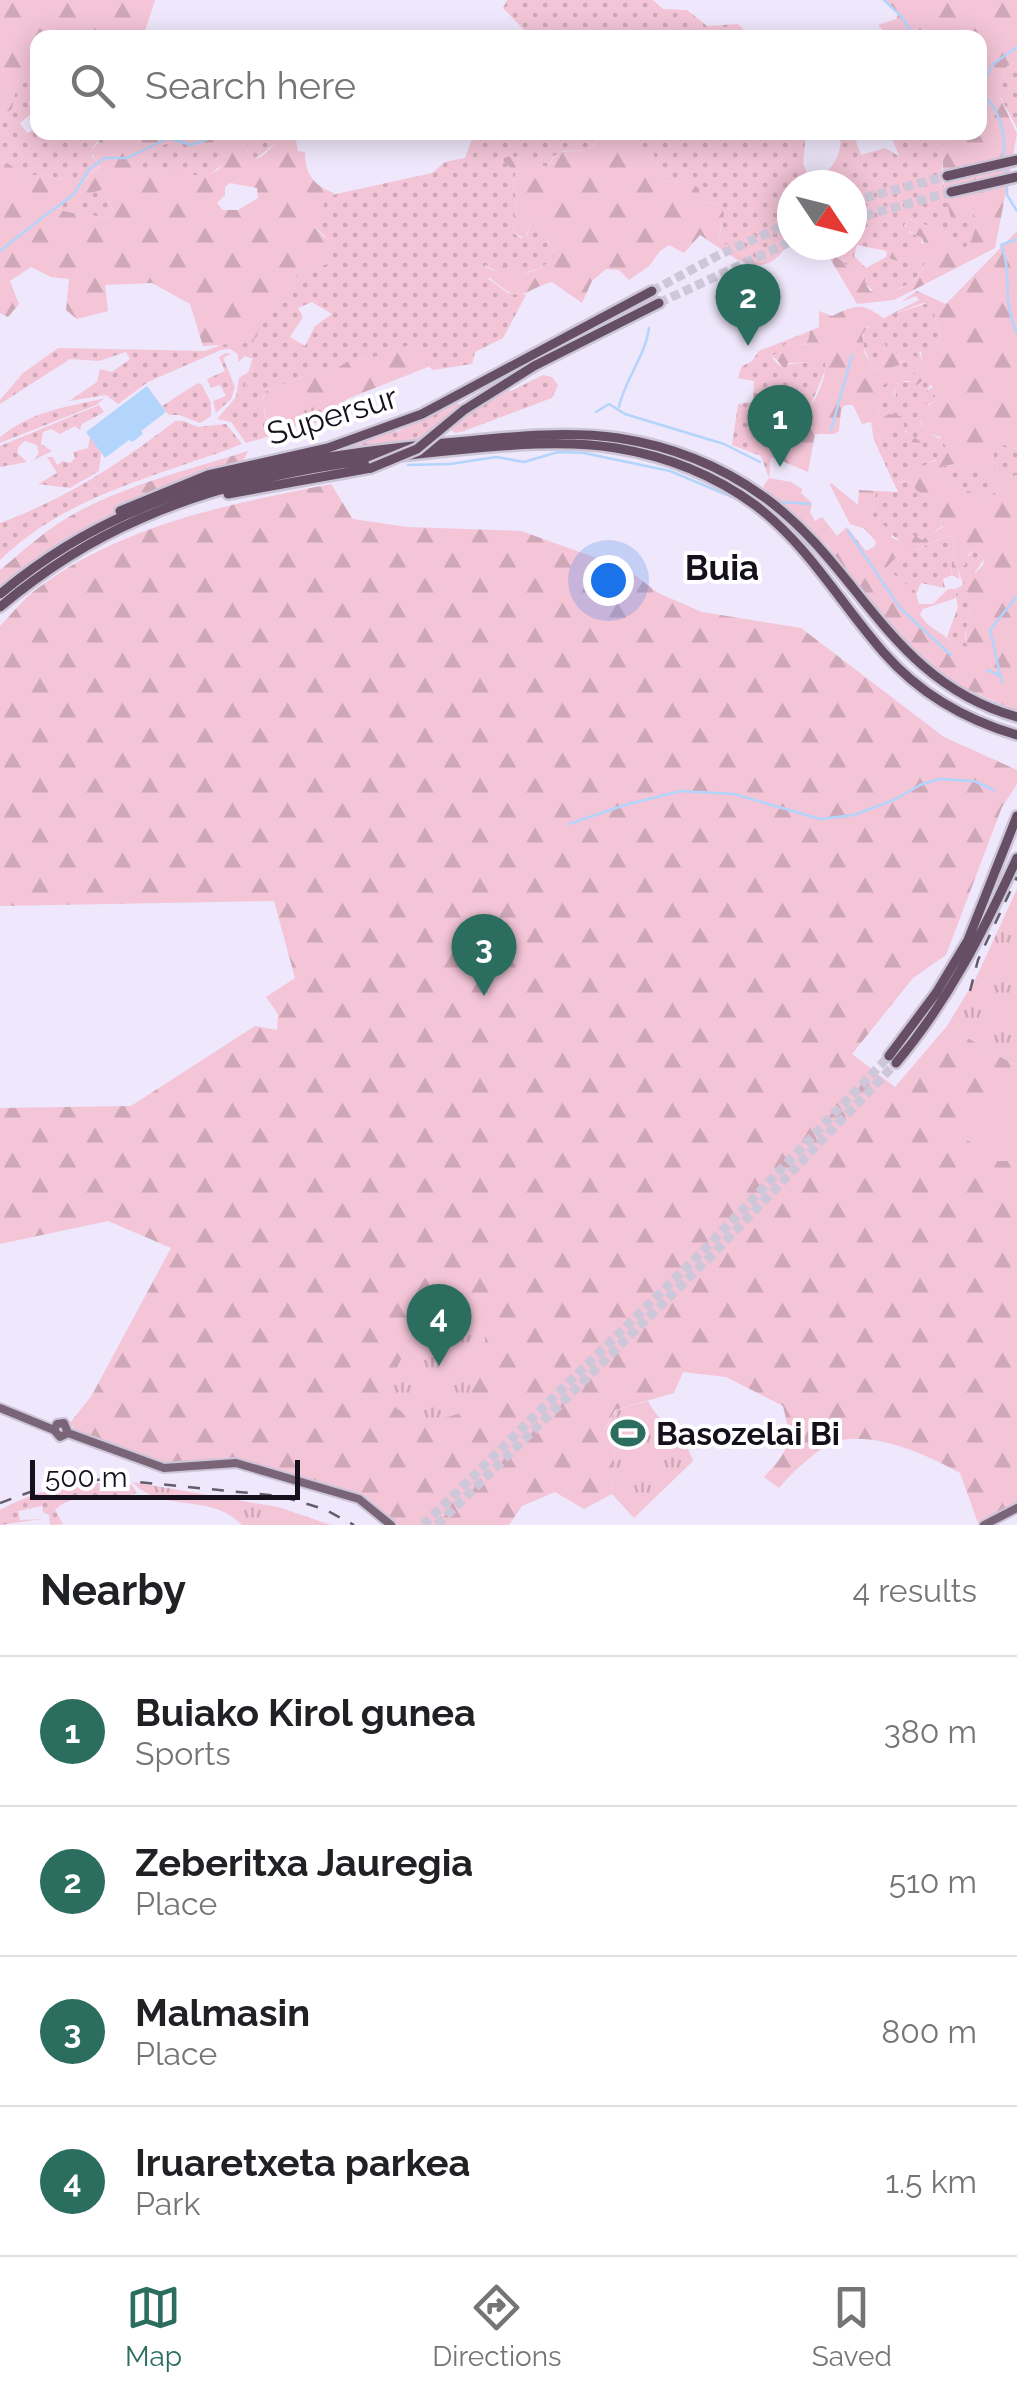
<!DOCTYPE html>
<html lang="en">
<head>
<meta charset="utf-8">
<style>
	body { margin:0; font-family:Raleway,sans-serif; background:#f2f2f2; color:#202124 }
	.compass { position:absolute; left:777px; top:170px; width:90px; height:90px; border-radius:50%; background:#fff; box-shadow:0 5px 25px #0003; rotate:125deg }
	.scale { position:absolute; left:30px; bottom:25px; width:270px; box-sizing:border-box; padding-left:10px; border:5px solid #15101c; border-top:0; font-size:28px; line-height:35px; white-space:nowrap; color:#15101c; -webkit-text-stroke:8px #fff; paint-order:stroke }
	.you { position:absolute; left:608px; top:580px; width:35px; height:35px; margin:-25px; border:8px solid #fff; border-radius:50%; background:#1a73e8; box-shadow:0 0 0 15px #1a73e833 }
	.badge { display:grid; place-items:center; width:65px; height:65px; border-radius:50%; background:#2b6d5e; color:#fff; font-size:32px; font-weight:700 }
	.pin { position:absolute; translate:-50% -82px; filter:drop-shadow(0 2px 5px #0008) }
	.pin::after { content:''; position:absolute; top:52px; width:35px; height:30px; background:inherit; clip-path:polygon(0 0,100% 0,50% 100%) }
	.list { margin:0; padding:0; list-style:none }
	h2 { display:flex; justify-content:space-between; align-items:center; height:130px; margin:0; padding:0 40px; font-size:42px }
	h2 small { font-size:32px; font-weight:400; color:#757577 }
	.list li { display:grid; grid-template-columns:65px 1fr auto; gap:30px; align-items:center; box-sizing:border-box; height:150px; padding:0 40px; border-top:2px solid #e0e0e0 }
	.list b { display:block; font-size:38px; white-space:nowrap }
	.list p { margin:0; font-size:32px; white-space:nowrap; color:#757577 }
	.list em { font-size:32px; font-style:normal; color:#757577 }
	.icon { flex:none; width:55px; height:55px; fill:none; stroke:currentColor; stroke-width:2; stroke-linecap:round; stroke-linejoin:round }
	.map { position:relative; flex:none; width:1017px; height:1525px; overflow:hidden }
	.search { position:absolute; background:#fff; box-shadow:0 5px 25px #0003; left:30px; right:30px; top:30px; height:110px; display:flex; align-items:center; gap:25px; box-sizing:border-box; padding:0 35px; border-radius:20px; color:#757577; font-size:38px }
	.sheet { height:730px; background:#fff }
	nav { display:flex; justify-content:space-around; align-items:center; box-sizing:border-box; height:140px; border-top:2px solid #e0e0e0; background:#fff; font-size:28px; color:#757577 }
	nav a { display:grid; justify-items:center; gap:5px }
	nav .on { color:#2b6d5e }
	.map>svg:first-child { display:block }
	.grass { fill:url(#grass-dots); fill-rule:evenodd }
	.forest { fill:url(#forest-firs); fill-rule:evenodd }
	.park { fill:url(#park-tufts) }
	.pitch { fill:#f3c5d7 }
	.water { fill:#b3d5fc }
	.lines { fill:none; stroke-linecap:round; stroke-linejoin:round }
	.stream { stroke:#b3d5fc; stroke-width:2.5 }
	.motorway-tunnel { stroke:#cec7da; stroke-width:9; stroke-dasharray:9 4.5; stroke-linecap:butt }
	.primary-casing { stroke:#ccc5d7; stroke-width:12 }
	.motorway-casing { stroke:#ccc5d7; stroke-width:14 }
	.primary { stroke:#796478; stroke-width:8 }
	.motorway { stroke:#664f65; stroke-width:9 }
	.rail { stroke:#625c6b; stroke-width:2.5; stroke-dasharray:12 12; stroke-linecap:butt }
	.motorway-bridge-casing { stroke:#ccc5d7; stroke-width:14; stroke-linecap:butt }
	.motorway-bridge { stroke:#664f65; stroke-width:9 }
	.labels { text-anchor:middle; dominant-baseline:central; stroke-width:8; stroke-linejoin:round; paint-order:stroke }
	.street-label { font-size:32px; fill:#15101c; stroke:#fff }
	.poi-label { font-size:32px; font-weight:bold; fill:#15101c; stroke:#fff; text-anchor:start }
	.neighbourhood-label { font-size:35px; font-weight:bold; fill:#15101c; stroke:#fff }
</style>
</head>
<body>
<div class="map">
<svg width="1017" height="1525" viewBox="0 0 1017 1525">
	<defs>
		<pattern id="grass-dots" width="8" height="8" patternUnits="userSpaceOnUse" patternTransform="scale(2.5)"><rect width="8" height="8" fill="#f3c5d7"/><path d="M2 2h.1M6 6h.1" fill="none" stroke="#cfa8b8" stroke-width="1.8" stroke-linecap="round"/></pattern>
		<pattern id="forest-firs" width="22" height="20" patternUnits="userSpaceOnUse" patternTransform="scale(2.5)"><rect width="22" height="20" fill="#f3c5d7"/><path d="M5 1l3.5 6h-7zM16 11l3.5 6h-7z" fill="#cfa8b8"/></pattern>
		<pattern id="park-tufts" width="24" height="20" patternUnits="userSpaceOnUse" patternTransform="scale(2.5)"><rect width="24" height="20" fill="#f3c5d7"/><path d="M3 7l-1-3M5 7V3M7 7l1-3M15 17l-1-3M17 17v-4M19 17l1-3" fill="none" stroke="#cfa8b8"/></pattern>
	</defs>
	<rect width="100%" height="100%" fill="#efe7fb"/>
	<!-- grass -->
	<path class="grass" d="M507,0H653L663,9L687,10L707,26L738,24L751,37H531L503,8Z
		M1017,62V128L997,91L1007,66Z
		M37,73V92L29,102L32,113L20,123L27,133L37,128L38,132L100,133V139L92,148V156L100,165L82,183L39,174L27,177L7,163L0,162V113L4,114L12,109L17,78Z
		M183,133H221L199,145L218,150L226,157L225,162L207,177L140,170L146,152L180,138Z
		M244,133H289L255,159L248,152Z
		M474,133H806L803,165L813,183C830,172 845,154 839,133H853L861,155L885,148L899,156L890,133H932L935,139H944L941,179L948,196L952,221L970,209L978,221L971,241L963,250L947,232L908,219L904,226L909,232L922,238L921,245L887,251L857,245L854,256L866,268L886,257L898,262L922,256L926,259C921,282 898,292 876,294L865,283V269L848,266L833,254L832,245H852V185H792V229L760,263L718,240L722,225L717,204L700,201L694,184L661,181L652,149L598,140L589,150L563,151L554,156L547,167L511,156L504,162L516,173L512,184L516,197L513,233L521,238L527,235L531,223L536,222L553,249L554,258C535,275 507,280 485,265L486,277L508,293L526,295L503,338L475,352L472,364L433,370L424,363L417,344L368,359L353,358L331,372L310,374L266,391L262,401L270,436L246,443L231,422L217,419L236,397L239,378L252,370L254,359L245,356L238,362V354L230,349L221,350L148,382L118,404L106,395L69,401L97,382L100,369L112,372L130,359L126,352L99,361L70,359L0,404V400L23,373L58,348L205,351C255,334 270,312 299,271L316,269L326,237L313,225L327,196L432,173L445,162L465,158ZM312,302L332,314L315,326L305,346L290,337L303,317L298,308Z
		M104,189L114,214L111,218L67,212L51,205Z
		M928,303L932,306L941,338L935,348L919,352L922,360C911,357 900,353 888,354L884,342L882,368L873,371L862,342L864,330L890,315Z
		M810,331L809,341C805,344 777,354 770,356L779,365L825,361L826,368L810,407L815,417L807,429L808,434L791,443L780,460L771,457L769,478L761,456L732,445L738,404L753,402L754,381L738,378L741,367L752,361L759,351Z
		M226,353L231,354L223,358L235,387L231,399L216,413L213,401L226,396L220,385L211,388L207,379L225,371L219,357Z
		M908,359L918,367L917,373L905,377L894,370L904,382H919L927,377L932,378L934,382L927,389L935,395L936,401L915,410L922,418L921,425L933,436L944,440L949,451L940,460H934L898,483L910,480L916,490L935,503L937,519L943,520L944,525C936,529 930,537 922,540C896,548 888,529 872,515L876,491L898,492L884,462L886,458L877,432L893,423L911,437L902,425L884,418L880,419L877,399L886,391L896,397L894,385L882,390L881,387L890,367Z
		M543,375L552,377L558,385L552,398L464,431L456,433L447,428L429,438L335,451L394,428L396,432L455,401L463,408L506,390L511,391Z
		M198,383L202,385L211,403V416L200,423L179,415H169L162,406Z
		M105,398L96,405L0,443V437C34,410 64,408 105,398Z
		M99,405L104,412L82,424L80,430L75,426L60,434L51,429L43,432L41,444L52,451L34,460L39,453L37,445L25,441L19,446L17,453L27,462L0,467V446Z
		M175,421H184L198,427L226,424L242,444C157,477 68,494 0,560V523C65,499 120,464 175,421Z
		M90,437L101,453L99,471L70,488L38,484L57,473L47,457H53L57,465L63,461L70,463L75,458L73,452L88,448Z
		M993,441L1017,449V475L1006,478L994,469Z
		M955,464L983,473L1001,490L991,497L973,493L936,473L943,466Z
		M947,536L953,537C956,551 950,561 952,575L943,579L945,588L921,583L916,594L886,568L907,545L916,550Z
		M974,550L984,559L969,581L971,599L965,638L968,647L954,645L947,637L958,607L955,589L963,585L958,568Z
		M92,1483L132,1485L137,1493C111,1502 75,1489 55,1510L63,1524L50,1525L49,1515L43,1512L42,1506L18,1511L20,1520L42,1519L0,1525V1510C30,1494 58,1485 92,1483Z"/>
	<!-- forest -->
	<path class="forest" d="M0,0H155L143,37L38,38L37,73L18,78L12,109L4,114L0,113Z
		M884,0H1017V62L1007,66L997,91L1017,134L995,248L894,300L857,304L822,245H832L833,254L848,266L865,268V283L870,291C893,297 921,283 926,260L922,256L899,262L886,257L887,251L924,243L922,238L905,229L907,219L947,232L963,250L971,241L978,221L970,209L952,222C944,192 939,163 946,133L980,132V38L889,37L878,25L896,19L899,13Z
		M100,133H183L181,138L146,152L140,170L207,176L219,169L226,157L218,150L202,149L199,145L221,133H244L248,152L256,159C269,155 275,138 289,135L296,140L298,151L305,152C305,174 313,185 334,193L324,203V215L313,225C325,241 338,239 329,263L316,269L299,271L285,297L266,315L251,346L254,361L244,395L249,401L263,400L266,391L310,374L331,372L353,358L368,359L412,344H418L428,367L347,399L335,411L332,406C305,407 264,416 242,396L253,356L248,343L203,346L190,304L152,283L105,285L108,311L77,319L66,310L69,279L51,277L31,267L10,281L19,304L8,317L0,313V162L7,163L27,177L39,174L82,183L100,166L90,151L99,142ZM230,183L257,188L258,198L238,210H223L217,203L225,195V187ZM104,189L114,213L111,218L67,212L52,206Z
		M601,138H613L652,149L661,181L694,184L699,189L700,201L721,205L724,214L718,240L760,263L792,229C792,240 789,243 783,251C757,284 726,251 700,235L684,253L669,245L660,251L649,266L629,280L619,270L606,269L592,281L582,303L552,282C517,292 525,307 490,278H480L477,270L480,264L494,271L504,266C522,279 539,272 554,257L553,249L536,222L531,223L525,238L513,233L516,197L512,184L516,173L504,162L503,158L511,156L547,167L558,152L589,150Z
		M1017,231V449L993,442L995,469L1006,478L1017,475V711L955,684L930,666L876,611L828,546L763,487L769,478L791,482L802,489L801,493L812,503L810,512L815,521L822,517L837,536L847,527L866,551L874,547L876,542L865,529L850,524L830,485L831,483L858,505L859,490L876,491L872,515L893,533L891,537L897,540L913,535L922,540L944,526L942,520L931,521L932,515L927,509L935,503L916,490L910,480L894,483C908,467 935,466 948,451L940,437L922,432V418L915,410L917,404L922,402L929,405L936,401L935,395L928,394L927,390L932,388V379L929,381L927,377L917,385H910V381H897L892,375L894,370L905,377L917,373L918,367L908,359L899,362V365L890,368L889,381L881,387L883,389L891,383L894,385L895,404L886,392L877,399L880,419L889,414L901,416L906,432L921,442L920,445L911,442L893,424L877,433L886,458L884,462L874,440L871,422L862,424L853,405H845L841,410L839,431L834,434H815L808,472L780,460L789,448L786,445L807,435V429L814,417L803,409L805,406L810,407C818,395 827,376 825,362L788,363L784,368L776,359L768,356L776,355L786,343C800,344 808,351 810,331L819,327V311L832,316C857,304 862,302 886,320L875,327L868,326L862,335L865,354L874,371L882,368L884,341L888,353L894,349L897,355L907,352L922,360L921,349L935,348L941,338L932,306L923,303L890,315L919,300L916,296L901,302L917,291L946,304ZM955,464L983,473L1001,490L991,497L973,493L936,473L943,466ZM947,536L953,537C956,551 950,561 952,575L959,579L958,568L965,565L968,555L974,550L984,559L983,565L963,585V591L969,592C973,609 963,628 967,647L954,645C944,632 926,628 920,614L923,609L956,598L955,589H948L933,604H919L915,591L886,568L907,546L915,550Z
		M248,451L238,472C146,496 75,531 0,589V570C22,552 42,533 67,518C121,486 188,470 248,451Z
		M331,484L353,519L407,527L521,531L627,569L658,593L702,612L801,628L944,737L1017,770V784L1002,807L946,955L913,978L852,1054L895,1087L947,1026L1017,1066V1502L978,1523L960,1473C927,1455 880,1433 841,1440C822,1443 792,1473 779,1488L764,1477C790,1450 792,1442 783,1406L726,1377L683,1372L674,1393L615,1410L602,1435L604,1441L615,1447L612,1494L584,1509L555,1492L522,1506L509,1525H398L368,1498L304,1478L225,1457L198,1464L170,1465L77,1433L70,1423L92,1395L171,1248L108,1221L0,1244V1108L131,1106L255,1026L277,1030L278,1014L266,997L295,978L274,901L0,906V626C12,614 24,598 38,588C122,525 229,504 331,484Z"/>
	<!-- park -->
	<path class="park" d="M336,395L345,396L321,422L288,428L270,436L264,407Z
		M1017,889V1066L947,1026L976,978Z
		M434,1308C440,1325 452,1327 466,1318L485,1325V1351L470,1387L465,1412L413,1427L402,1412L377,1394C405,1373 410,1316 434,1308Z
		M648,1401C658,1423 687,1437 693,1461L634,1518L612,1494L615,1447L604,1441L602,1435L616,1410Z
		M132,1482L278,1507L331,1525H242C211,1492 163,1514 132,1482Z"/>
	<!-- pitch -->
	<path class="pitch" d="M1017,1087V1161H992L957,1131Z
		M619,1415L648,1431L638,1451L608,1436Z"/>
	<!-- water -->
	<path class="water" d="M147,386L166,412L141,431L143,434L132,442L129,440L105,458L86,432Z"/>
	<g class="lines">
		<!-- stream -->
		<path class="stream" d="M884,0L902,17L915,38
			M980,78L984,82L982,94C1000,109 1007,135 1003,159
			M984,81L993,64L1017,47
			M1003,167L1007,175V195L1017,211
			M35,223L74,194L89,169L105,158H127L168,138L191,145L227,132
			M1017,239L1001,245C1014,278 1000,296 1017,333
			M0,251L33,225
			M619,407C624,381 645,357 649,328
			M596,412L609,404L625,414L724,444L760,462
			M831,430L852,355
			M408,465L450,464L496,457L524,462L558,452L584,453L670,471L737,499
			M780,502L810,504
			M848,531L900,608L951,655
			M987,670L999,675
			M1002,682L990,630L1017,596
			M569,824L625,805L681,791L734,794L820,819L854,815L896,799L920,785L939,779L974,781L994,790"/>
		<!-- motorway-tunnel -->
		<path class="motorway-tunnel" d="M852,201L947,176
			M852,219L951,192
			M652,291L719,255L792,222
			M659,303L792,241
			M423,1525L705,1249L889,1056
			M437,1525L711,1256L896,1063"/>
		<!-- primary casing -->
		<g class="primary-casing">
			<path id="primary" d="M0,1408L54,1430L60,1437L68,1433L164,1468L236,1463L359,1499L391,1525
				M54,1430L57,1424L64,1423L68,1433
				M984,1525L1017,1508"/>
		</g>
		<!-- motorway casing -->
		<g class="motorway-casing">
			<path id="motorway" d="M947,176L1017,160
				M951,192L1017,177
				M464,410L534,366L659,303
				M228,494L371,468
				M120,511L208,475L328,448L422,414L652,291
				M0,594C43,558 90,529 142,508C243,465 358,450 467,441C517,436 569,431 618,438C671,446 721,466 764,497C861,567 889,681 1017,717
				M0,607C43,571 89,541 140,519C239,475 351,460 457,450C510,445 564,440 616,448C665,456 714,475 755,505C809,546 840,603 884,653C919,693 966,720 1017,735
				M889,1056L936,993L968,940L1017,816
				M896,1063C949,1000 983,932 1017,858"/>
		</g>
		<!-- primary -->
		<use href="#primary" class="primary"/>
		<!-- motorway -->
		<use href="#motorway" class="motorway"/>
		<!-- rail -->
		<path class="rail" d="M970,991L978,960L1017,877
			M0,1503L52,1484L107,1479L280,1496L324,1509L354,1525"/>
		<!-- motorway-bridge casing -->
		<g class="motorway-bridge-casing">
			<path id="motorway-bridge" d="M371,468L417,449L464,410"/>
		</g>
		<!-- motorway-bridge -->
		<use href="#motorway-bridge" class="motorway-bridge"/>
	</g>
	<!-- icons -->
	<defs>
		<g id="stadium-bare" transform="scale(2.7)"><path d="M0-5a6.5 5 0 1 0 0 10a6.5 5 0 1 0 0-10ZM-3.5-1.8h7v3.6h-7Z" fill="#2b6d5e" stroke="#fff" stroke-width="2.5" paint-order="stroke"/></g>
	</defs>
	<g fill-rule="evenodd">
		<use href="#stadium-bare" x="628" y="1433"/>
	</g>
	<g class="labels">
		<!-- street labels -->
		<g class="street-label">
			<text transform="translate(332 415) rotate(-17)">Supersur</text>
		</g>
		<!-- poi labels -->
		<g class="poi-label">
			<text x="656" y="1433">Basozelai Bi</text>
		</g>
		<!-- neighbourhood labels -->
		<g class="neighbourhood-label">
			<text x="722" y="567">Buia</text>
		</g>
	</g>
</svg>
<svg class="compass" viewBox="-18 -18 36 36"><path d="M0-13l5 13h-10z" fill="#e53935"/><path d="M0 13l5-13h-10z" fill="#757577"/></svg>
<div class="scale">500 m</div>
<div class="you"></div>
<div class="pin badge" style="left:780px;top:467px">1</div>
<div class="pin badge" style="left:748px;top:346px">2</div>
<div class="pin badge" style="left:484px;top:996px">3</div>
<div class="pin badge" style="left:439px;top:1366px">4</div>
<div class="search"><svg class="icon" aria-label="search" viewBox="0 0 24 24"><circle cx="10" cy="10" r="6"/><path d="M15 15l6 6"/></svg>Search here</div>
</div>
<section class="sheet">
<h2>Nearby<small>4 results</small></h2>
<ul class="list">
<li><span class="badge">1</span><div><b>Buiako Kirol gunea</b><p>Sports</p></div><em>380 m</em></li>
<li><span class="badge">2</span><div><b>Zeberitxa Jauregia</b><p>Place</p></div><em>510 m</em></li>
<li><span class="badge">3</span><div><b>Malmasin</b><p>Place</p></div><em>800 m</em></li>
<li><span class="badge">4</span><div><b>Iruaretxeta parkea</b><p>Park</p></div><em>1.5 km</em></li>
</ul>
</section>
<nav>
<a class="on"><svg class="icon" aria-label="map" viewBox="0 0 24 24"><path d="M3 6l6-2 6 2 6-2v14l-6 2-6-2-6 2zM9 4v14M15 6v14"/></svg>Map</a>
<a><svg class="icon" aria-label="directions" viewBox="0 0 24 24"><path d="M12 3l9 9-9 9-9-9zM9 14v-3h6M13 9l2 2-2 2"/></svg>Directions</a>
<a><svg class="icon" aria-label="saved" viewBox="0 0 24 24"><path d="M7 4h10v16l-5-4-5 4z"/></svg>Saved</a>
</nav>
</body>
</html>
